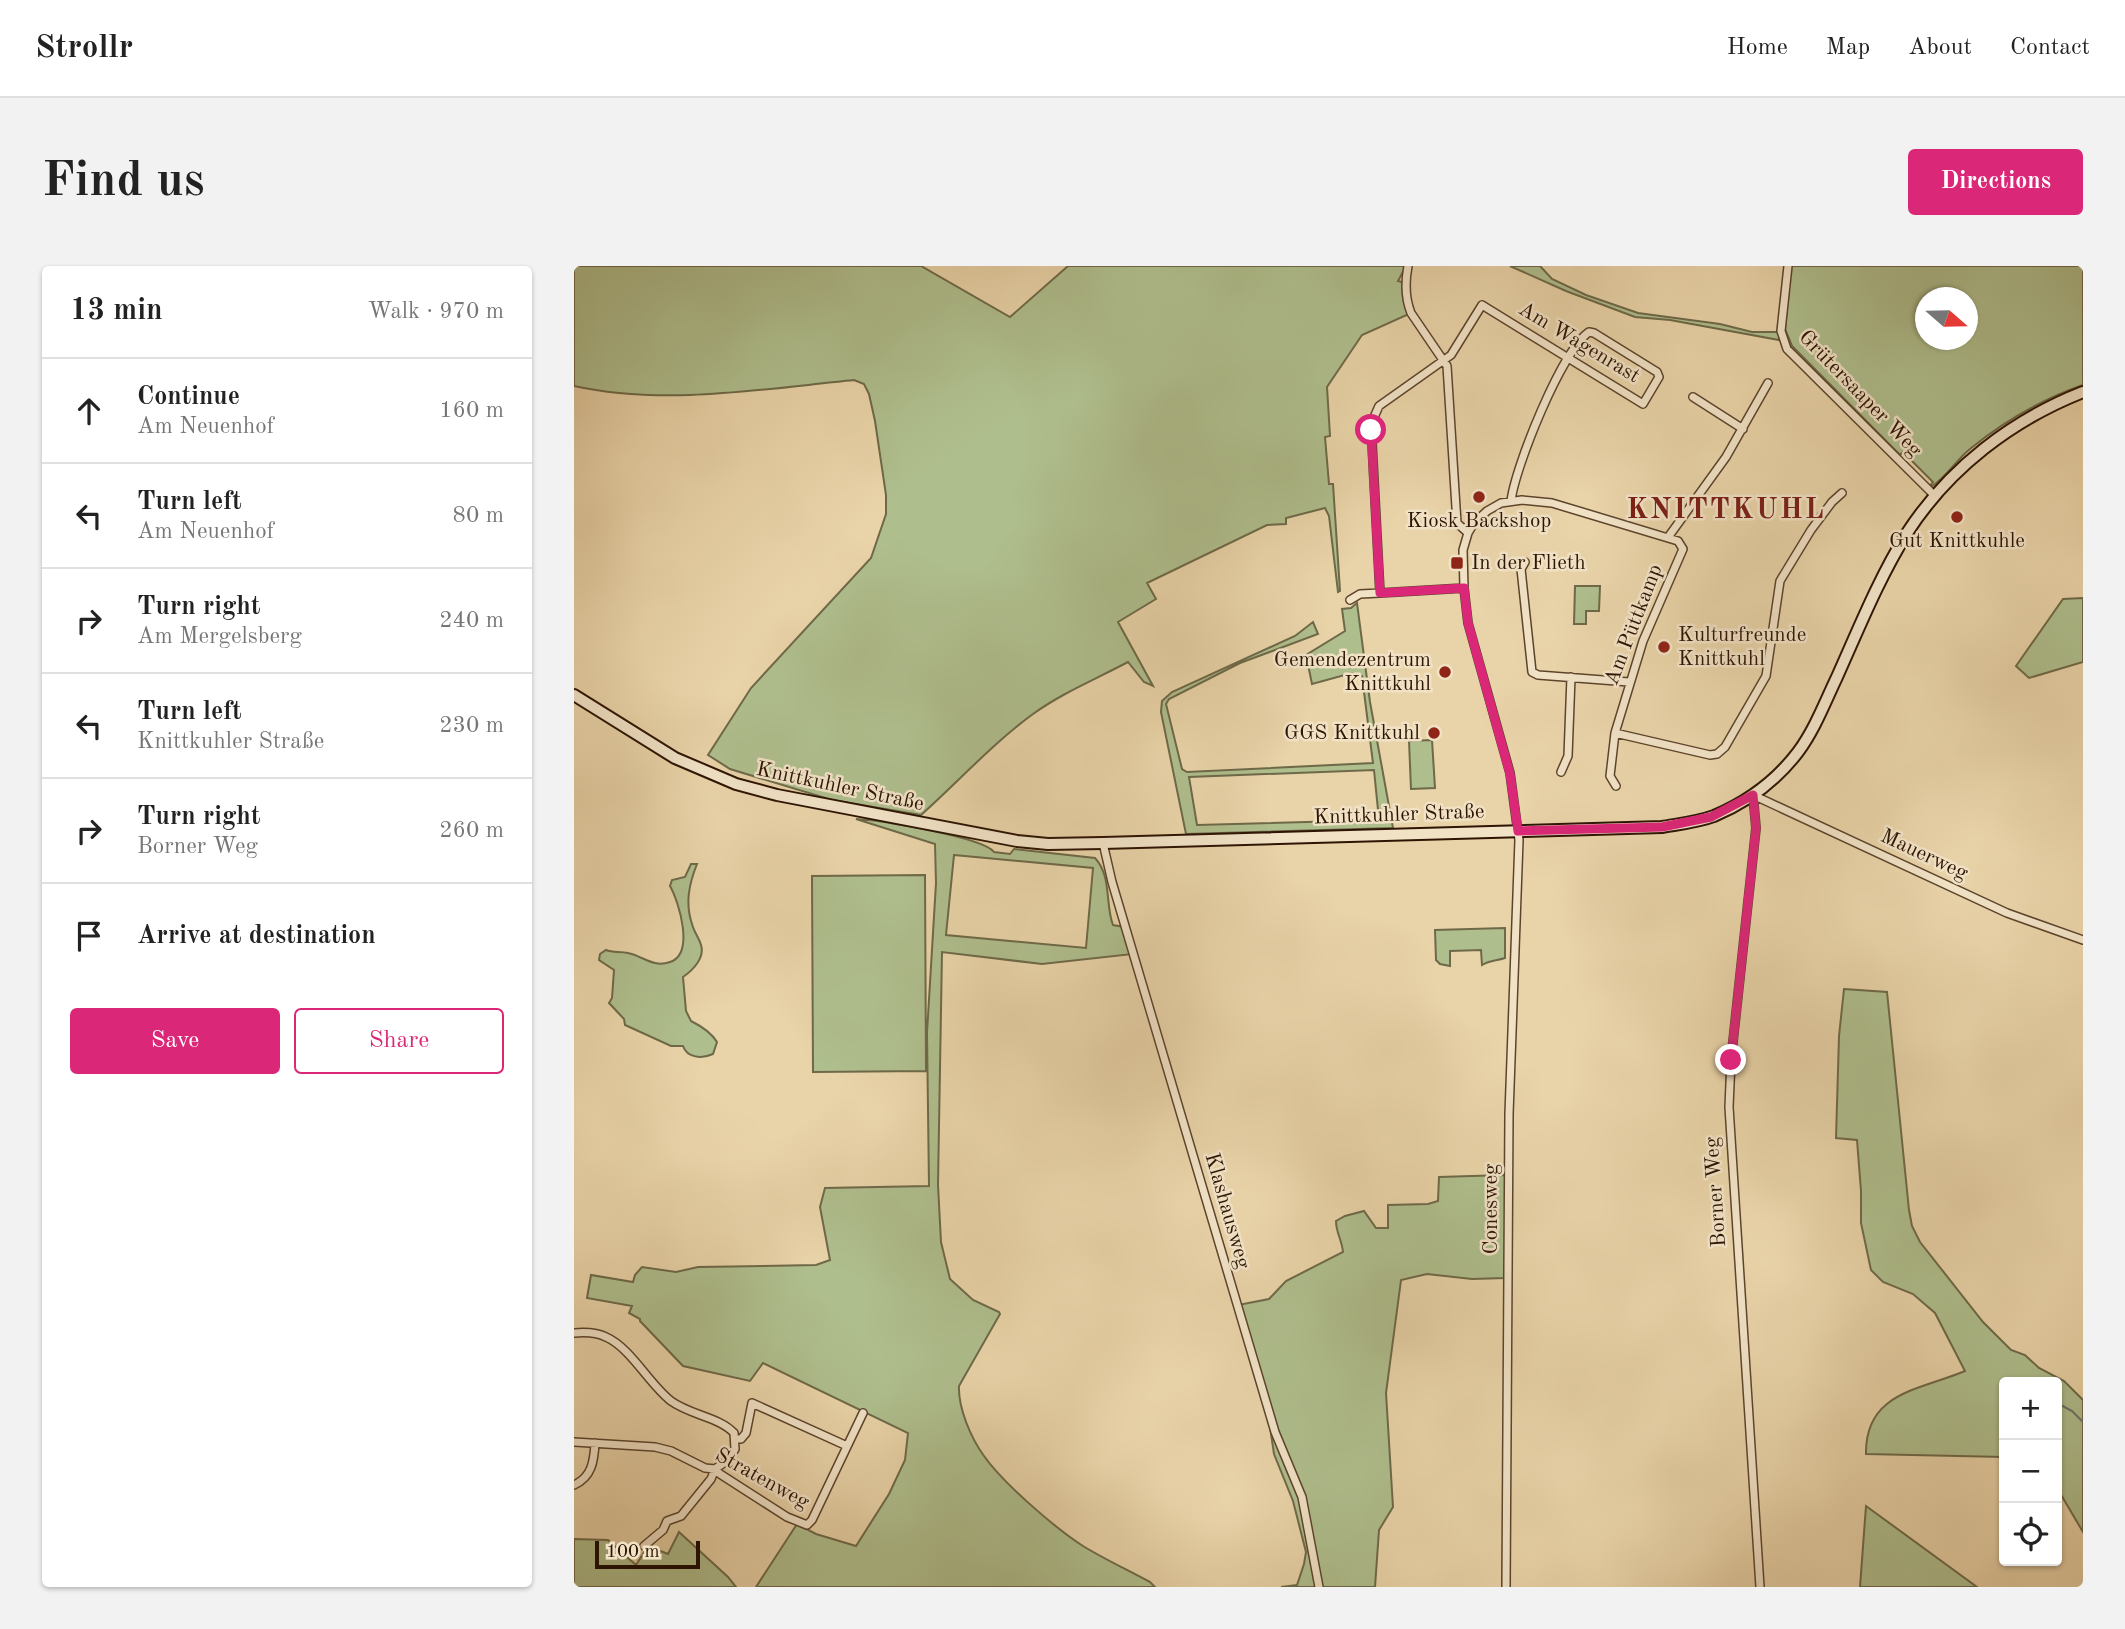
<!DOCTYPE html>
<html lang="en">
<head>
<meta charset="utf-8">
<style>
	body { margin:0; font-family:"Old Standard TT",serif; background:#f2f2f2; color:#222 }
	.controls { position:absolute; right:21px; bottom:21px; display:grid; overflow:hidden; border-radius:7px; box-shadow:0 2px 5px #0004 }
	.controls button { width:63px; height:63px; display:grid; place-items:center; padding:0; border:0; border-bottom:2px solid #e0e0e0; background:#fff; color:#222; font:35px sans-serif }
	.compass { position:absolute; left:1341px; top:21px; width:63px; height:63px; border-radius:50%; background:#fff; box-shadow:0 2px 5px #0004; rotate:110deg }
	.scale { position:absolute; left:21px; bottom:18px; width:105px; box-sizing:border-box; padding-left:7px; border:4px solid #2d1403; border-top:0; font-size:19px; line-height:24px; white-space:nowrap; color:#2d1403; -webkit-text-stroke:5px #f1e2c6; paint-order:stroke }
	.stop { position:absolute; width:21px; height:21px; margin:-16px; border:5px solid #db2777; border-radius:50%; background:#fff }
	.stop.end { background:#db2777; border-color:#fff; box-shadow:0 2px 7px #0008 }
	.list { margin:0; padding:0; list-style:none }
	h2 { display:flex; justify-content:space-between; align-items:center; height:91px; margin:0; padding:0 28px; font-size:30px }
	h2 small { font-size:23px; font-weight:400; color:#767676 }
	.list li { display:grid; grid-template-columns:46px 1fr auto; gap:21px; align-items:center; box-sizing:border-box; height:105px; padding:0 28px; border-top:2px solid #e0e0e0 }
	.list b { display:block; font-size:26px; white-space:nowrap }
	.list p { margin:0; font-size:23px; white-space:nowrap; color:#767676 }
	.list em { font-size:23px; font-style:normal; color:#767676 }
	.actions { display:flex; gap:14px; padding:21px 28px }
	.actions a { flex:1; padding:16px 0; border:2px solid #db2777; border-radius:7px; text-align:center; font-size:24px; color:#db2777 }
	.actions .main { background:#db2777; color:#fff }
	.icon { flex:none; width:38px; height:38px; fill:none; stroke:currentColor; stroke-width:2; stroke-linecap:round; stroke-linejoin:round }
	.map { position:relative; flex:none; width:1509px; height:1321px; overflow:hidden; border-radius:7px }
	header { display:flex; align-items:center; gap:42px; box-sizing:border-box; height:98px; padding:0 35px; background:#fff; border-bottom:2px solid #e0e0e0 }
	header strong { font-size:33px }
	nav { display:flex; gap:38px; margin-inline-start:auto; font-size:24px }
	.intro { display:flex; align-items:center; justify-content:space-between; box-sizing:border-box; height:168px; padding:0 42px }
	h1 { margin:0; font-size:49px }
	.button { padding:18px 32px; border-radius:7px; background:#db2777; color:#fff; font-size:24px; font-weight:700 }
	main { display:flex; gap:42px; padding:0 42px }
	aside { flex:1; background:#fff; border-radius:7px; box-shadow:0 2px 5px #0004 }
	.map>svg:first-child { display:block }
	.green { fill:#afbe8d; stroke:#6e6948; stroke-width:2; fill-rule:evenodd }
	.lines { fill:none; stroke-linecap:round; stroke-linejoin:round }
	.stream { stroke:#6d766a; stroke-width:2 }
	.street-casing { stroke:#5c442c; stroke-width:10 }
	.secondary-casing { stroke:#2d1403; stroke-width:14 }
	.street { stroke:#f1e2c6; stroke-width:7 }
	.secondary { stroke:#f1e2c6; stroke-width:10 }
	.route { stroke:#db2777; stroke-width:9 }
	.poi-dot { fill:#8f2418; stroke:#f1e2c6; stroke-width:2.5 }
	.labels { text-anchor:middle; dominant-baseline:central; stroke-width:5; stroke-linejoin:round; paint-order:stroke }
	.street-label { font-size:21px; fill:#2d1403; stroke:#f1e2c6 }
	.poi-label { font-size:21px; fill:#2d1403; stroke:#f1e2c6 }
	.district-label { font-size:28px; font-weight:bold; letter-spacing:2px; fill:#7a1f14; stroke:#f1e2c6 }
</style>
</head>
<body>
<header>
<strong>Strollr</strong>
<nav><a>Home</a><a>Map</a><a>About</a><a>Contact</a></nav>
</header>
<div class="intro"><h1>Find us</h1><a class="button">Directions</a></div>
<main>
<aside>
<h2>13 min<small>Walk · 970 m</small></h2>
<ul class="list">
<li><svg class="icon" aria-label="ahead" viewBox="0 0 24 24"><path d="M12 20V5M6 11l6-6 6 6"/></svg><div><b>Continue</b><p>Am Neuenhof</p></div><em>160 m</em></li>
<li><svg class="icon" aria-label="left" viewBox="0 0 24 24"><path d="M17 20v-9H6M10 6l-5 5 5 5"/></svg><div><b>Turn left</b><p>Am Neuenhof</p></div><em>80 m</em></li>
<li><svg class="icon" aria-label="right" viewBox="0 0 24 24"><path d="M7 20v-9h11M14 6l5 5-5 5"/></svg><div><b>Turn right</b><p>Am Mergelsberg</p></div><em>240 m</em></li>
<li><svg class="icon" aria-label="left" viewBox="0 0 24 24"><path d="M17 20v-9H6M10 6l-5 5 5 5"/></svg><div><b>Turn left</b><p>Knittkuhler Straße</p></div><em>230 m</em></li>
<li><svg class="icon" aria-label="right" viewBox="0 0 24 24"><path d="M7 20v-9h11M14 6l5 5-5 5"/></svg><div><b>Turn right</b><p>Borner Weg</p></div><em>260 m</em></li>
<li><svg class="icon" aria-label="arrive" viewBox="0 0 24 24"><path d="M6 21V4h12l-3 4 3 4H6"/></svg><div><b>Arrive at destination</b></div></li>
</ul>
<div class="actions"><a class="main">Save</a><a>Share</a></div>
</aside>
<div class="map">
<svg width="1509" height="1321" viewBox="0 0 1509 1321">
	<rect width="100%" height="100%" fill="#e9d3a8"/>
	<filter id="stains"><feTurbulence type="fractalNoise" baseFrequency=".00286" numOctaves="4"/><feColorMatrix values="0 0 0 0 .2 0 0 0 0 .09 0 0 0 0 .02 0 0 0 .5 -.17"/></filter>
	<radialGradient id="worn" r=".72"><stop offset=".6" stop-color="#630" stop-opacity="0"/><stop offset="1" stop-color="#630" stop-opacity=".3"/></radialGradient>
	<!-- green -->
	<path class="green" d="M0,0H347L436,51L494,0H832L824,15L828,16L829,29L835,48L788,69L753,121L756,170L751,171L755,218H759L766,325L764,326L755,250L751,242L712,252V258L693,259L573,317L582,333L544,356L579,420L570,416L554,396C522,413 488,427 459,448C419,477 384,516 347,549L258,534L156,503L134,489L177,422L297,292L312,248V229L301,155L295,128L290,118L280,114C189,123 90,140 0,120Z
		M936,0H966L978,13L1012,29L1064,47L1146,58L1178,66H1206L1205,74L1096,54L1061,51L992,25Z
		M1217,0H1509V119C1469,133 1429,156 1396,183C1382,194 1372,212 1357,221L1356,220L1359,216L1329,186L1326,189L1218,80L1211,63ZM1352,32H1394V74H1352Z
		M1001,320H1026L1025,345H1012V358H1000Z
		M1509,332V396L1455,412L1442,400L1489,333Z
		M783,337L796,436L819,562L612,568L587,446L588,435L598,426L721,370L739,356L744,368L666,397L595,433L592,438L608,503L613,506L799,497L788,410L778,407L738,418L732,389L771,365L768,343L777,342ZM800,504L805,554L623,559L615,511Z
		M858,474L861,522L837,523L835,475Z
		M282,553C304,554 409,571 420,586L436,588L440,583L521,592C538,610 531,639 539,659L550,661L559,688L468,698L368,686L364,919L367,976L376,1013L399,1034L425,1046L426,1048L385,1120C384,1142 397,1172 410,1190C429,1217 481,1262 509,1280C530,1293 554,1304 576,1316L581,1321H182L223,1258L242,1268L282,1280L315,1228L331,1194L334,1167L189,1097L176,1115L109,1100L66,1055V1053L55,1047L58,1040L13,1032L17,1009L59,1016L61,1009L68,1001L102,1006L124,1001L242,999L256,994L246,941L251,922L355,920L353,767L362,617L361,578ZM380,589L519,602L512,682L372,669Z
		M117,598H123C115,618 111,637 118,658C120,666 125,672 127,679C131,692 119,704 109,711L112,745L117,755C127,760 137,766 143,776L139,788C128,793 113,792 109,780H97L51,759L50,753L35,737L38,732L40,704L25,694L26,688L32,684C39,687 46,685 54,687C69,690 79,702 96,696C121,688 105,636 96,620L98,614L111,611Z
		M351,609L352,805L239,806L238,610Z
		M931,662V692C922,695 916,694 908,699L907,684L876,685V700L866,698L862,694L861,664Z
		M1270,723L1313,726L1335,944L1338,960L1346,976L1409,1056L1437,1084L1451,1089L1465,1102L1490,1115L1509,1134V1266L1483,1222V1116H1430V1191L1292,1188C1291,1126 1346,1124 1391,1105L1361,1047L1339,1028L1309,1016L1297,1004L1287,957V925L1283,874L1262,872L1265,770Z
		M931,909V1012L898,1013L853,1008L827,1014L812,1127L819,1241L805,1264L801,1321H746L734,1251L701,1165L664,1039L695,1033L712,1015L769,986C768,974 762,967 762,955L771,950L790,945L802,962H814V939L854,938L864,935L865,911Z
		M696,1161L727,1232L744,1321H707L723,1319L730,1298L732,1286L719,1235L700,1188Z
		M1292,1240L1403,1321H1286Z
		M105,1266L154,1311L162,1321H0V1273L34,1274L62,1299L74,1280L94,1288Z"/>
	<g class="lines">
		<!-- stream -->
		<path class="stream" d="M1483,1137L1498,1145L1509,1156"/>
		<!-- street casing -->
		<g class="street-casing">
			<path id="street" d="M834,0C831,16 831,32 837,47L873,100L883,257L894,267
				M1214,0L1207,65L1213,83L1361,230
				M1119,131L1169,163
				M1095,270L1152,191L1194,117
				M951,296L947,303L958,406L964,409L1055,416
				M890,322L806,327L797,158L805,140L877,89L908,39C961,72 1015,105 1069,138L1085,111L1083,106L1020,67L1015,66C988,84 941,201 937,235
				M776,334L786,328L806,327
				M987,506L994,490L997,411
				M1042,520L1036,510L1041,467L1136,489L1143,488L1151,481L1192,410L1206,315L1237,264L1258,236L1268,227
				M1179,529L1182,562L1157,794L1155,841L1186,1321
				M1179,529L1433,647L1509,674
				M529,577L538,616L701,1166L728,1231L745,1321
				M0,1067C11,1066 22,1066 32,1071C57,1082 75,1118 97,1135C116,1149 145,1151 160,1167L161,1183L154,1194L141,1203L137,1213L107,1250L93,1255L89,1264L70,1280
				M162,1173H167L172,1167L178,1137L273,1180
				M0,1176L81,1181L97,1185L131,1202L141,1203L146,1208L213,1251L233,1259L238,1254L289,1147
				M0,1219C18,1211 20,1195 21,1177
				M932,1321L935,848L945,574L936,507L894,357L890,322L889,284L894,267L900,257L913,245L927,237L948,234L978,237L1104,275L1109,283L1069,375L1041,467"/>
		</g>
		<!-- secondary casing -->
		<g class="secondary-casing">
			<path id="secondary" d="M0,429L101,492L162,518L203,529L443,575L474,578L529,577L1088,561C1105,558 1124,556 1140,550C1173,536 1202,515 1224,486C1241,463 1251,436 1263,411C1285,362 1305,312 1333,267C1375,202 1438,154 1509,126"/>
		</g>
		<!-- street -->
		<use href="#street" class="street"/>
		<!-- secondary -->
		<use href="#secondary" class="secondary"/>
	</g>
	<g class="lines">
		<!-- route -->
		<path class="route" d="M797,164L806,327L890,322L894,357L936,508L944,565L1088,561L1137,551L1179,529L1182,562L1157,794"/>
	</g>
	<!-- markers -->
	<g class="poi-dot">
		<circle cx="905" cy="231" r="7"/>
		<circle cx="1383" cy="251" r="7"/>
		<rect x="876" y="290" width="14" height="14" rx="3.5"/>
		<circle cx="1090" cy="381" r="7"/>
		<circle cx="871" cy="406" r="7"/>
		<circle cx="860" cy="467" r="7"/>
	</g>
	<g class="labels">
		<!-- street labels -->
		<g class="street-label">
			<text transform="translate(1005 77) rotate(31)">Am Wagenrast</text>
			<text transform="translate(1286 128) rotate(46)">Grütersaaper Weg</text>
			<text transform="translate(1060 359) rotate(-69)">Am Püttkamp</text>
			<text transform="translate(266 521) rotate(12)">Knittkuhler Straße</text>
			<text transform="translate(825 549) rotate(-2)">Knittkuhler Straße</text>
			<text transform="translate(1350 589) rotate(25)">Mauerweg</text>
			<text transform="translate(1142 926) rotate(-94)">Borner Weg</text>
			<text transform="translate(917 943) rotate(-90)">Conesweg</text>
			<text transform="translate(653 945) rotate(74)">Klashausweg</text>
			<text transform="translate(188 1213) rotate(29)">Stratenweg</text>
		</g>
		<!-- poi labels -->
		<g class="poi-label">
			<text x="905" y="255">Kiosk Backshop</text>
			<text x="1383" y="275">Gut Knittkuhle</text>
			<text x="897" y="297" text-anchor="start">In der Flieth</text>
			<text x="1104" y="369" text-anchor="start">Kulturfreunde<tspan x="1104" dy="24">Knittkuhl</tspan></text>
			<text x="857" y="394" text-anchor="end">Gemendezentrum<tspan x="857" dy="24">Knittkuhl</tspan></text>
			<text x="846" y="467" text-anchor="end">GGS Knittkuhl</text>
		</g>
		<!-- district labels -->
		<g class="district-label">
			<text x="1152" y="245">KNITTKUHL</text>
		</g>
	</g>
	<rect width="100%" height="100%" filter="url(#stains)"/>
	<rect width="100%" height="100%" fill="url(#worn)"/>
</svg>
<div class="controls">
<button>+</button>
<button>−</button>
<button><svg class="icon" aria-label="locate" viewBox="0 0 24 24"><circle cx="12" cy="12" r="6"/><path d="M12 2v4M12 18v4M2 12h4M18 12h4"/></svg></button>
</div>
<svg class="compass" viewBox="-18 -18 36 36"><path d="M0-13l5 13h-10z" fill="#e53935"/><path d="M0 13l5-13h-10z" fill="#767676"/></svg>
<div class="scale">100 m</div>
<div class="stop" style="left:797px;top:164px"></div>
<div class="stop end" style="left:1157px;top:794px"></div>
</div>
</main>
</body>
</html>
